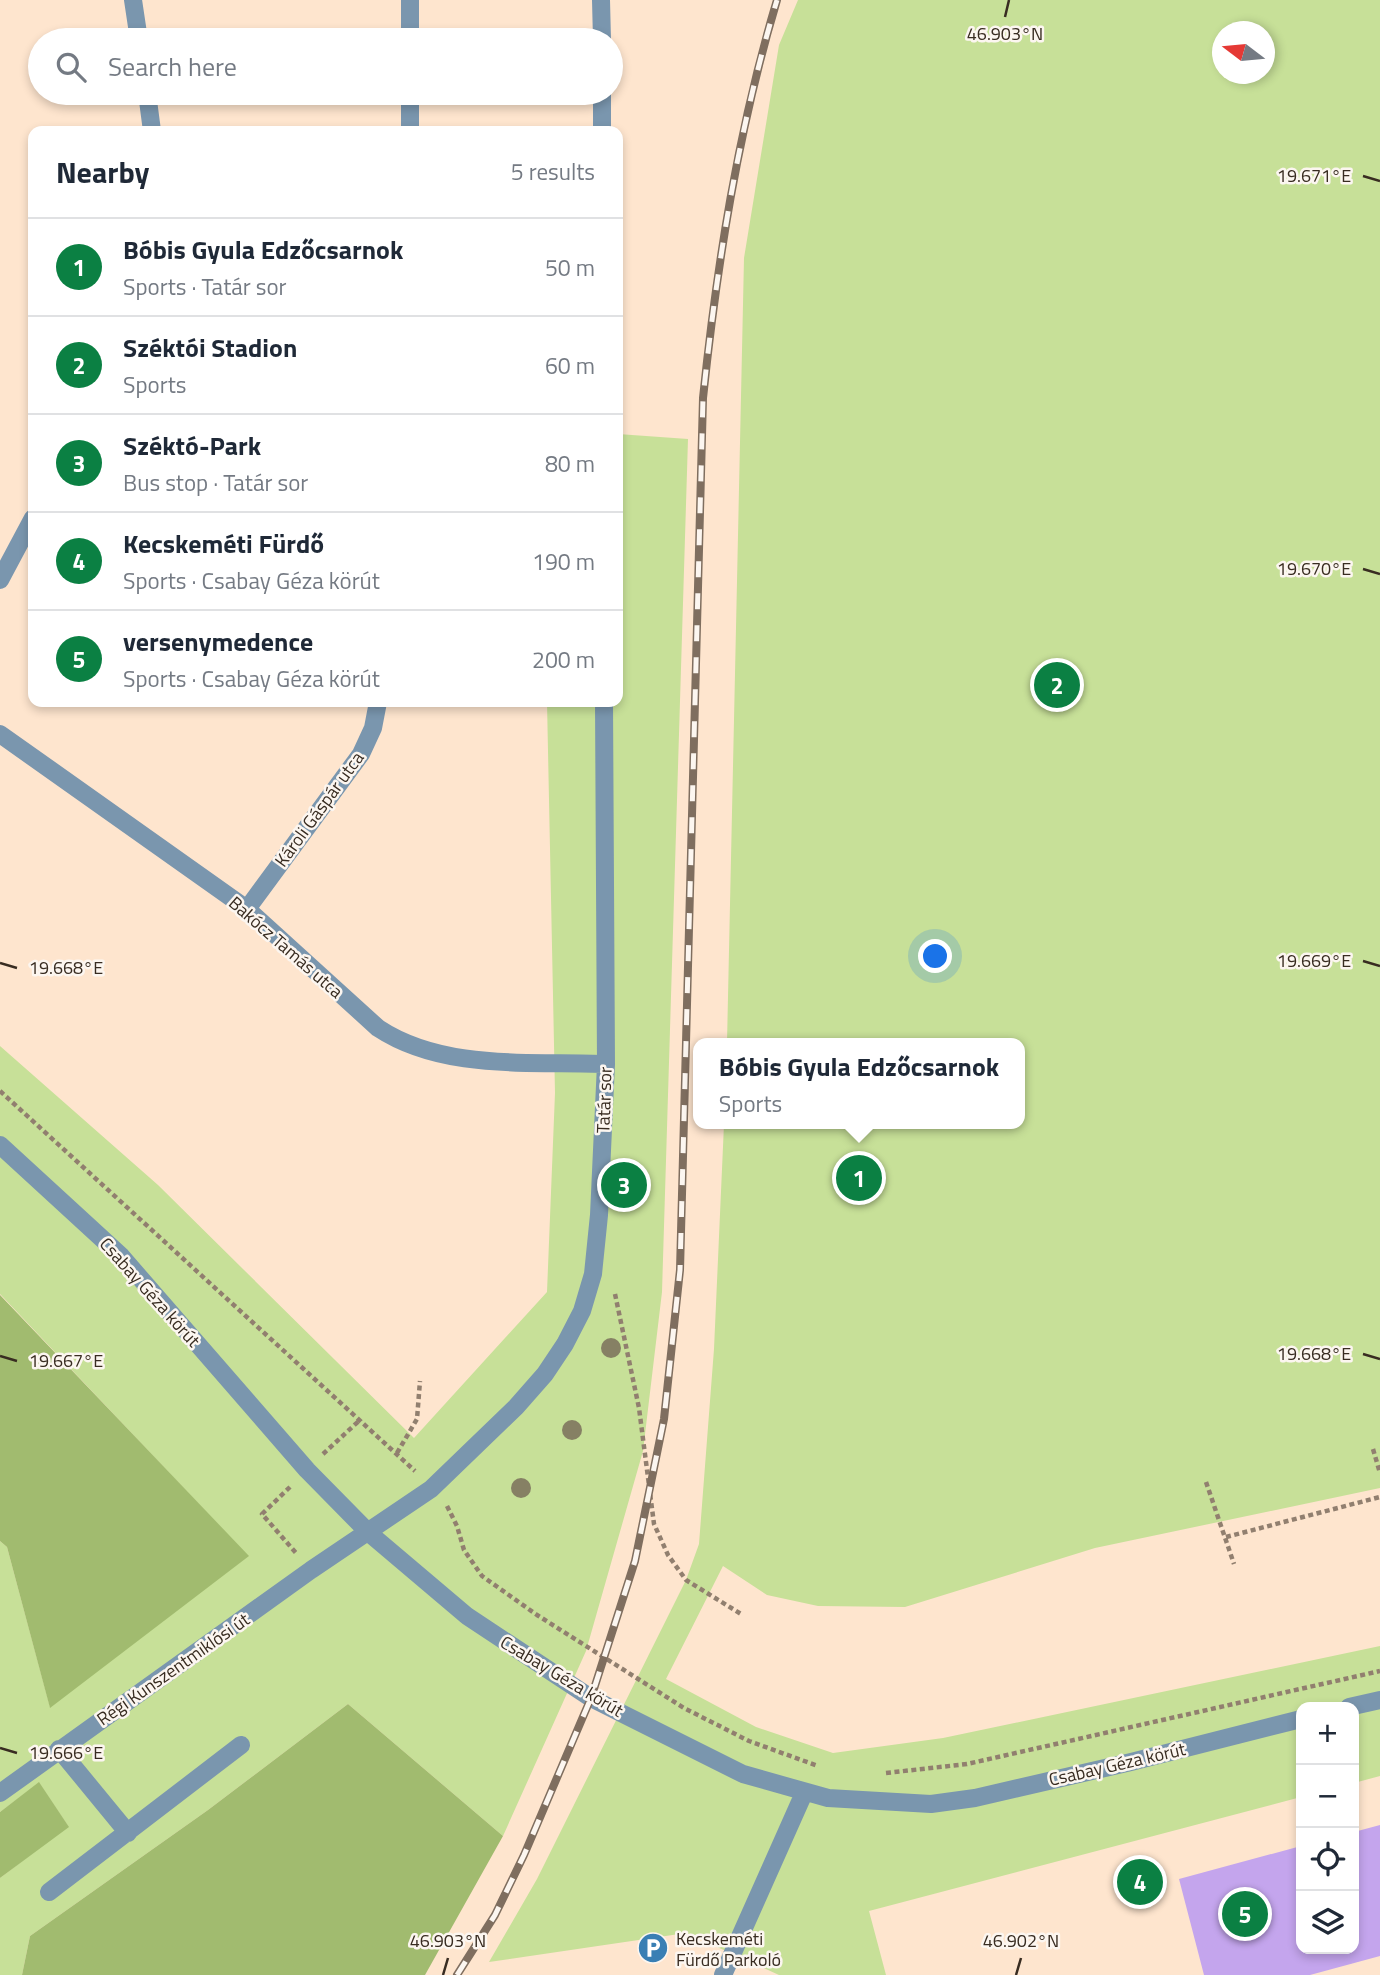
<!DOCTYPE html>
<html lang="en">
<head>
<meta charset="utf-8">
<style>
	body { margin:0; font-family:"Titillium Web",sans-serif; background:#f6f6f7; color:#1f2937 }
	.controls { position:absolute; right:21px; bottom:21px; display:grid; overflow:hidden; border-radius:14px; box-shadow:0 4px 10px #0003 }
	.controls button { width:63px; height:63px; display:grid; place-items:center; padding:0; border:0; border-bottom:2px solid #e0e1e3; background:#fff; color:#1f2937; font:35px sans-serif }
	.compass { position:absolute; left:1212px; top:21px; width:63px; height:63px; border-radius:50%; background:#fff; box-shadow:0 4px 10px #0003; rotate:286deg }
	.you { position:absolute; left:936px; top:957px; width:24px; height:24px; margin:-18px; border:5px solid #fff; border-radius:50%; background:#1a73e8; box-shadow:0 0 0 10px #1a73e833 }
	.badge { display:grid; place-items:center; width:46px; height:46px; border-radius:50%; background:#0b8043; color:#fff; font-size:23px; font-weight:700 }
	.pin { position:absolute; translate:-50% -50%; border:4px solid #fff; box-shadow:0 2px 7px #0006 }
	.popup { position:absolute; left:693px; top:1038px; width:332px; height:91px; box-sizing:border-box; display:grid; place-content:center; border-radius:14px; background:#fff; filter:drop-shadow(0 2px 5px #0005); font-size:23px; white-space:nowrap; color:#747a83 }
	.popup b { font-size:26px; color:#1f2937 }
	.popup::after { content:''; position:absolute; left:50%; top:100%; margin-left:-14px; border:14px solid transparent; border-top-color:#fff }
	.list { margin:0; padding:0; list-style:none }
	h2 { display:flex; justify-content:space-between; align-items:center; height:91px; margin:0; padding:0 28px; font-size:30px }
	h2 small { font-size:23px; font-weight:400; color:#747a83 }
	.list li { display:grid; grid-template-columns:46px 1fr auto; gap:21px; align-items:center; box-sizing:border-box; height:98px; padding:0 28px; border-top:2px solid #e0e1e3 }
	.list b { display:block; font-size:26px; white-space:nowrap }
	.list p { margin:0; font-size:23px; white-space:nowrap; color:#747a83 }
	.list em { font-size:23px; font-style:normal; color:#747a83 }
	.icon { flex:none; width:38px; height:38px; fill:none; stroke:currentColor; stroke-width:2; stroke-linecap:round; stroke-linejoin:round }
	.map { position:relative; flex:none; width:1380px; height:1975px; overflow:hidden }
	.search { position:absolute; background:#fff; box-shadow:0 4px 10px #0003; left:28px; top:28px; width:595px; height:77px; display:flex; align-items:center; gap:18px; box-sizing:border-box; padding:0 24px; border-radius:38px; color:#747a83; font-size:26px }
	.panel { position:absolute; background:#fff; box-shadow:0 4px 10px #0003; left:28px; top:126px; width:595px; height:581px; border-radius:14px }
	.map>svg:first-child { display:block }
	.green { fill:#c7e098; fill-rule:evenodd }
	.forest { fill:#a1bb6f }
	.water { fill:#c4a5ed }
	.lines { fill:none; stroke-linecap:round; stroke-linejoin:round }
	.path { stroke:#917f6f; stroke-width:4.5; stroke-dasharray:5 3.5; stroke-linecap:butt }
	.minor { stroke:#7a96ae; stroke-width:18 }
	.rail-casing { stroke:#7f6e5f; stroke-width:8 }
	.rail { stroke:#fcf6f0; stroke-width:5; stroke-dasharray:16; stroke-linecap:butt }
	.tree { fill:#868064 }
	.ticks { fill:none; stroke:#382c21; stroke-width:2.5 }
	.labels { text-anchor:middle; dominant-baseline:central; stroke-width:5; stroke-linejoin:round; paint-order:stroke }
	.street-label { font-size:18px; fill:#382c21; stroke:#fcf6f0 }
	.poi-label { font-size:18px; fill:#382c21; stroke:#fcf6f0; text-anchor:start }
	.ticks-label { font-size:18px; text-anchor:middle; fill:#382c21; stroke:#fcf6f0; stroke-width:5; stroke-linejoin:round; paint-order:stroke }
</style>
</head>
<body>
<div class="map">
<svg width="1380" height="1975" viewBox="0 0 1380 1975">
	<rect width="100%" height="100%" fill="#fee5ce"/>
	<!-- green -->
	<path class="green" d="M798,0H1380V1488L1095,1548L905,1607L818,1606L767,1595L723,1566L666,1679L756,1727L833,1753L943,1738L1380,1646V1776L1354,1783V1707H1301V1797L869,1911L886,1975H779L686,1933L489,1962L537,1879L686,1580L699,1544L714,1349L724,1124H1020V1043H727L744,258L779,45ZM1222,32H1264V74H1222Z
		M618,434L688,439L662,1292L643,1451L586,1651L503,1836L348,1704L208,1810L30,1936L22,1975H0V1878L68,1826L39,1783L0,1812V1541L7,1547L50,1707L248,1556L0,1294V1046L158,1185L414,1438L547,1292L555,1093L547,702H618Z"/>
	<!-- forest -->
	<path class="forest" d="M0,1295L249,1556L50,1708L7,1547L0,1541Z
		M348,1704L503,1836L425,1975H22L30,1936L208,1810Z
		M39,1782L69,1827L0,1878V1812Z"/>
	<!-- water -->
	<path class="water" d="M1380,1825V1956L1310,1975H1204L1179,1879L1301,1846V1949H1354V1832Z"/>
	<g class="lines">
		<!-- path -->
		<path class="path" d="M0,1091L415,1471
			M615,1294L639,1408L654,1524L668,1555L686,1580L741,1614
			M1373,1449L1380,1473
			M397,1453L417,1419L420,1381
			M323,1454L361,1419
			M1206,1482L1234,1564
			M290,1487L262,1514L296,1553
			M447,1506L457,1526L464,1550L482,1576L537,1615L684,1708L749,1741L818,1766
			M1226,1537L1380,1497
			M886,1773L967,1764L1380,1671"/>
		<!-- minor -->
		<path class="minor" d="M133,0L139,40
			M601,0L602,40
			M410,40V0
			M147,93L152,131
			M602,93V131
			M410,131V93
			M0,580L33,518
			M0,734L247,909L378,1028C443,1071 530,1061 606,1064
			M247,909L361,754L373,728L378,702
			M0,1145L121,1256L307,1470L369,1533L467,1616L591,1698L743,1774L828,1798L931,1804L975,1798L1131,1762L1301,1719
			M1349,1707L1380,1700
			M59,1749L128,1833
			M0,1793L311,1570L431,1489L516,1407L545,1374L565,1344L582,1311L593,1274L599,1215L606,1064L604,702
			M49,1892L241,1745
			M723,1975L804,1793"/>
		<!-- rail casing -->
		<g class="rail-casing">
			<path id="rail" d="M457,1975L495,1915L524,1855L591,1698L635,1561L664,1419L680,1270L703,398C717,264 738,130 777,0"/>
		</g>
		<!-- rail -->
		<use href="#rail" class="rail"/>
	</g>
	<!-- trees -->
	<g class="tree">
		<circle cx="611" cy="1348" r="10"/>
		<circle cx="572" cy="1430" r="10"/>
		<circle cx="521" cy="1488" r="10"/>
	</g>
	<!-- ticks -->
	<path class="ticks" d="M1005,17L1009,0M1363,176L1380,181M1363,569L1380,574M1363,961L1380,966M0,963L17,968M1363,1354L1380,1359M0,1356L17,1361M0,1748L17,1753M443,1975L448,1958M1016,1975L1021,1958"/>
	<!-- icons -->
	<defs>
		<g id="parking-disc" transform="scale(1.575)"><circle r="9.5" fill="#397fb4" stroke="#fcf6f0"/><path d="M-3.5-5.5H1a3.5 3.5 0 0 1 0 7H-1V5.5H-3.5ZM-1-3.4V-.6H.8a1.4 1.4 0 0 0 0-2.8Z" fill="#fff"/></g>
	</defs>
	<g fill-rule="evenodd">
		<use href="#parking-disc" x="653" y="1948"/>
	</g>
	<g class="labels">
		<!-- street labels -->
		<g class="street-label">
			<text transform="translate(319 809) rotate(-54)">Károli Gáspár utca</text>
			<text transform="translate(286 947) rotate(41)">Bakócz Tamás utca</text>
			<text transform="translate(604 1100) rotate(-88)">Tatár sor</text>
			<text transform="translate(150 1292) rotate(48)">Csabay Géza körút</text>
			<text transform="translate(173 1669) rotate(-35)">Régi Kunszentmiklósi út</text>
			<text transform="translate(562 1676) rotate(31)">Csabay Géza körút</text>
			<text transform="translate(1117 1764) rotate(-13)">Csabay Géza körút</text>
		</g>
		<!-- poi labels -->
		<g class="poi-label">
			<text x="676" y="1938">Kecskeméti<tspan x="676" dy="21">Fürdő Parkoló</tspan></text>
		</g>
	</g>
	<g class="ticks-label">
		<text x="1005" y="40">46.903°N</text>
		<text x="1314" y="182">19.671°E</text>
		<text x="1314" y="575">19.670°E</text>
		<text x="1314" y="967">19.669°E</text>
		<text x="66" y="974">19.668°E</text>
		<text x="1314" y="1360">19.668°E</text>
		<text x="66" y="1367">19.667°E</text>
		<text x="66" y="1759">19.666°E</text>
		<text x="448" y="1947">46.903°N</text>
		<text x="1021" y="1947">46.902°N</text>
	</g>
</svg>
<div class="controls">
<button>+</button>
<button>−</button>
<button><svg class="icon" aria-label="locate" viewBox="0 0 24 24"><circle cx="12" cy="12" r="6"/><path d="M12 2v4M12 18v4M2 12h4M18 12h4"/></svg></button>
<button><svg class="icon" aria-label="layers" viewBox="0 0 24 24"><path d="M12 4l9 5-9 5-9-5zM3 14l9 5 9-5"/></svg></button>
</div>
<svg class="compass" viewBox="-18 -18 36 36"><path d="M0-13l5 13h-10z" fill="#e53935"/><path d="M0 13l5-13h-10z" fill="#747a83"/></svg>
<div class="you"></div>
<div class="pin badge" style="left:859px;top:1178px">1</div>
<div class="popup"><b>Bóbis Gyula Edzőcsarnok</b>Sports</div>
<div class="pin badge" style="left:1057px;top:685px">2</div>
<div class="pin badge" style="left:624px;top:1185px">3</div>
<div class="pin badge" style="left:1140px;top:1882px">4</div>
<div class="pin badge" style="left:1245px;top:1914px">5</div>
<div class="search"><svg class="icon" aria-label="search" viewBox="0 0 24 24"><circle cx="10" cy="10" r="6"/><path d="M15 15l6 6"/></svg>Search here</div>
<section class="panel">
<h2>Nearby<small>5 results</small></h2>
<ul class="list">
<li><span class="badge">1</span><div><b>Bóbis Gyula Edzőcsarnok</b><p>Sports · Tatár sor</p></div><em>50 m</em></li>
<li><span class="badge">2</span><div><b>Széktói Stadion</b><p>Sports</p></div><em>60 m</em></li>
<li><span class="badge">3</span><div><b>Széktó-Park</b><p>Bus stop · Tatár sor</p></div><em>80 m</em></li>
<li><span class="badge">4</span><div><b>Kecskeméti Fürdő</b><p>Sports · Csabay Géza körút</p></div><em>190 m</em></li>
<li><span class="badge">5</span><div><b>versenymedence</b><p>Sports · Csabay Géza körút</p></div><em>200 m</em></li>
</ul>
</section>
</div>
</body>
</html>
